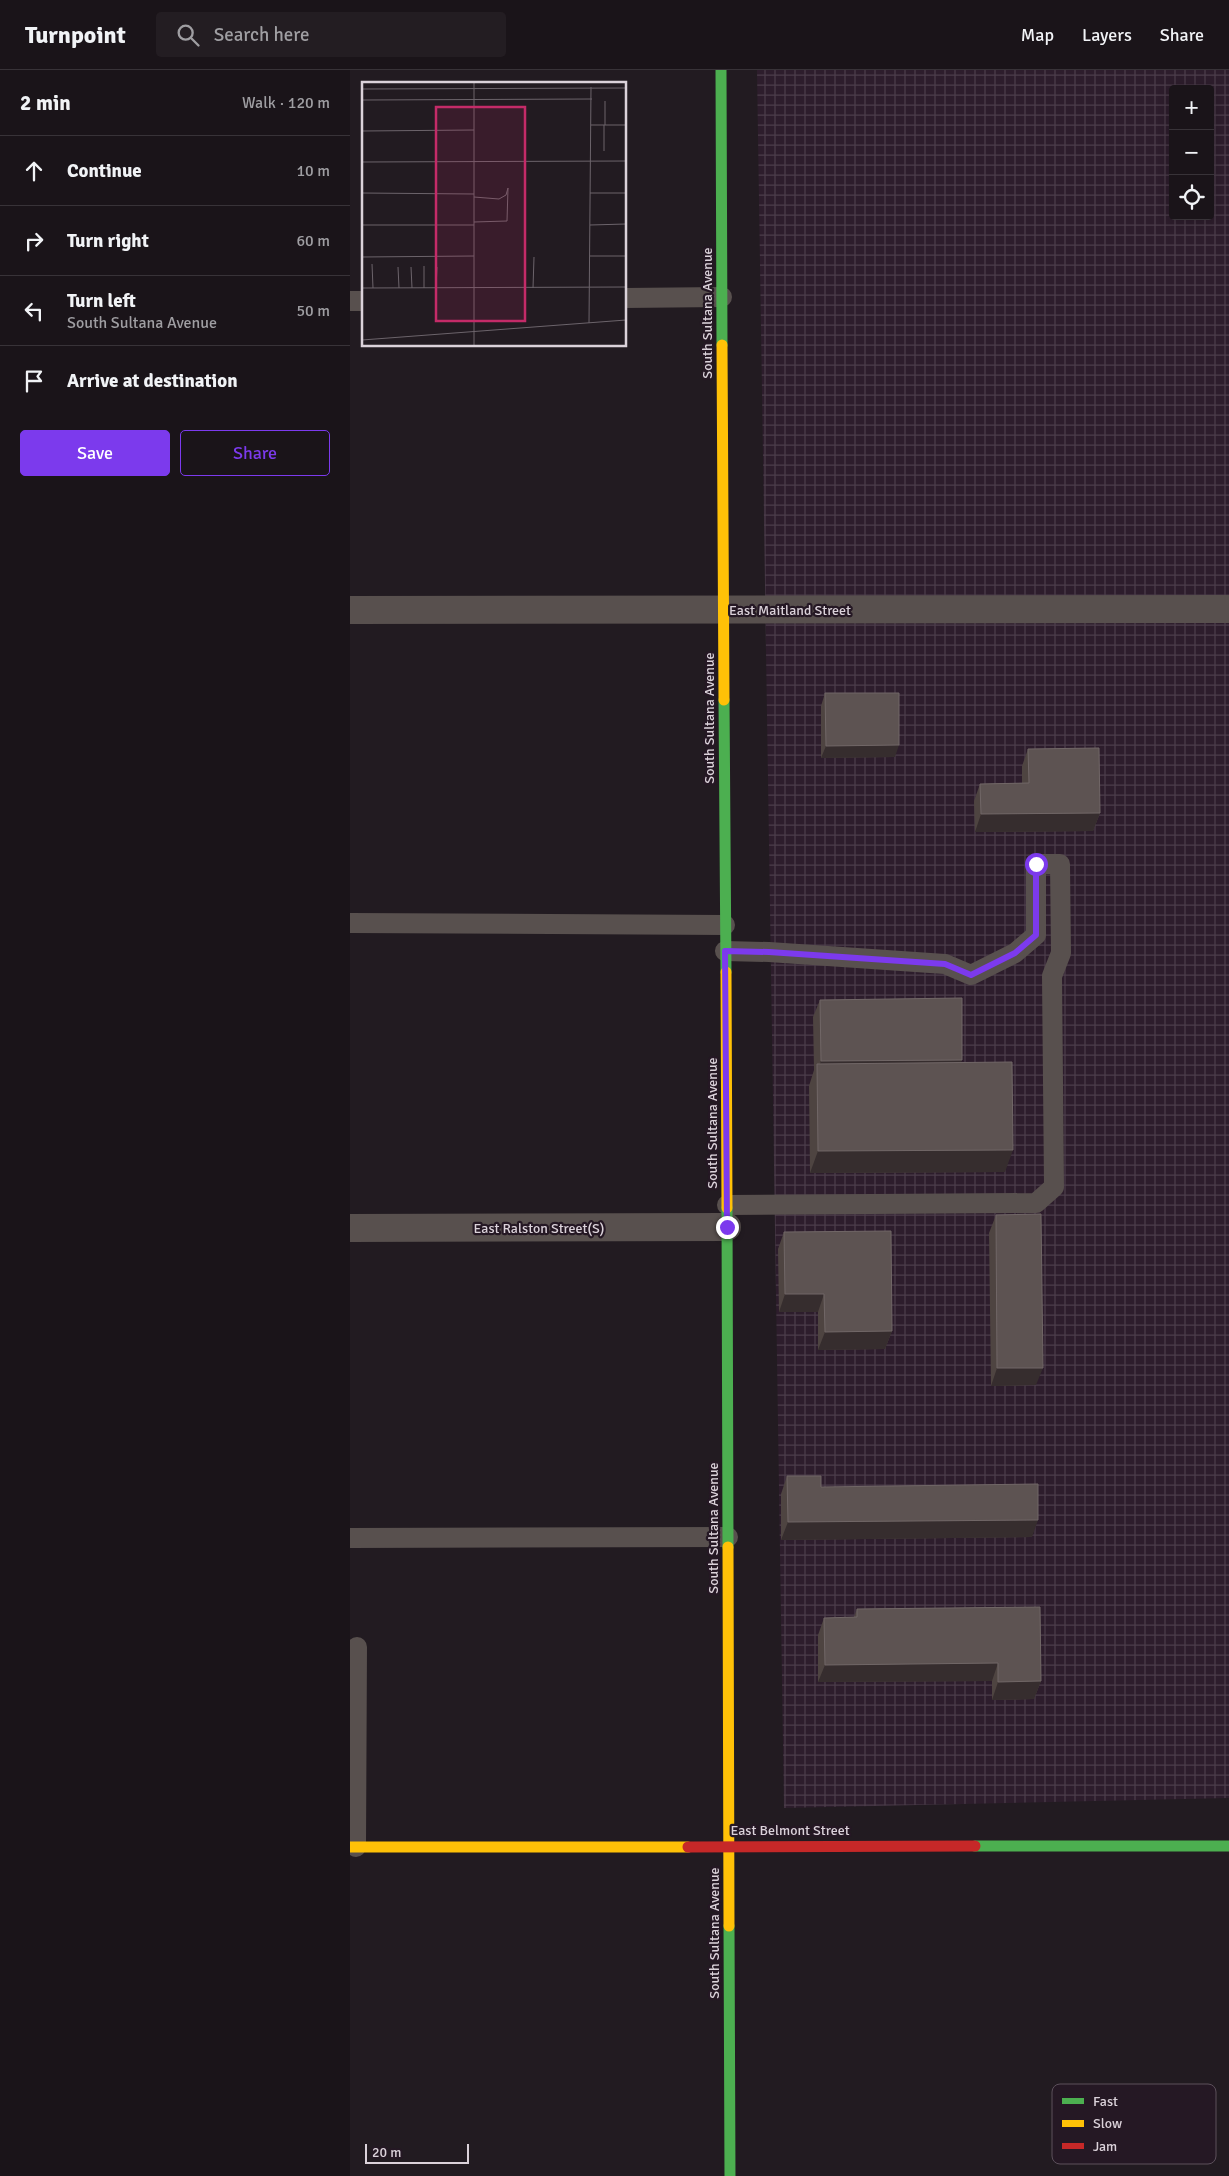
<!DOCTYPE html>
<html lang="en">
<head>
<meta charset="utf-8">
<style>
	body { margin:0; font-family:Signika,sans-serif; background:#231d22; color:#f1f3f6 }
	.controls { position:absolute; right:15px; top:15px; display:grid; overflow:hidden; border-radius:5px; box-shadow:0 2px 12px #0003 }
	.controls button { width:45px; height:45px; display:grid; place-items:center; padding:0; border:0; border-bottom:1px solid #383338; background:#1a1419; color:#f1f3f6; font:25px sans-serif }
	.scale { position:absolute; left:15px; bottom:12px; width:104px; box-sizing:border-box; padding-left:5px; border:2px solid #dbd2da; border-top:0; font-size:14px; line-height:18px; white-space:nowrap; color:#dbd2da; -webkit-text-stroke:4px #251824; paint-order:stroke }
	.stop { position:absolute; width:15px; height:15px; margin:-11px; border:4px solid #7c3aed; border-radius:50%; background:#fff }
	.stop.end { background:#7c3aed; border-color:#fff; box-shadow:0 1px 5px #0008 }
	.list { margin:0; padding:0; list-style:none }
	h2 { display:flex; justify-content:space-between; align-items:center; height:65px; margin:0; padding:0 20px; font-size:21px }
	h2 small { font-size:16px; font-weight:400; color:#9f9ea2 }
	.list li { display:grid; grid-template-columns:32px 1fr auto; gap:15px; align-items:center; box-sizing:border-box; height:70px; padding:0 20px; border-top:1px solid #383338 }
	.list b { display:block; font-size:19px; white-space:nowrap }
	.list p { margin:0; font-size:16px; white-space:nowrap; color:#9f9ea2 }
	.list em { font-size:16px; font-style:normal; color:#9f9ea2 }
	.actions { display:flex; gap:10px; padding:15px 20px }
	.actions a { flex:1; padding:11px 0; border:1px solid #7c3aed; border-radius:5px; text-align:center; font-size:18px; color:#7c3aed }
	.actions .main { background:#7c3aed; color:#fff }
	.icon { flex:none; width:28px; height:28px; fill:none; stroke:currentColor; stroke-width:2; stroke-linecap:round; stroke-linejoin:round }
	.map { position:relative; flex:none; width:879px; height:2106px; overflow:hidden }
	header { display:flex; align-items:center; gap:30px; box-sizing:border-box; height:70px; padding:0 25px; background:#1a1419; border-bottom:1px solid #383338 }
	header strong { font-size:24px }
	nav { display:flex; gap:28px; margin-inline-start:auto; font-size:18px }
	.search { width:350px; height:45px; background:#231d22; display:flex; align-items:center; gap:12px; box-sizing:border-box; padding:0 18px; border-radius:5px; color:#9f9ea2; font-size:19px }
	main { display:flex }
	aside { flex:1; background:#1a1419 }
	.map>svg:first-child { display:block }
	.industrial { fill:url(#industrial-grid); fill-rule:evenodd }
	.lines { fill:none; stroke-linecap:round; stroke-linejoin:round }
	.lane { stroke:#58504e; stroke-width:20 }
	.street { stroke:#58504e; stroke-width:28 }
	.fast { stroke:#4caf50; stroke-width:11 }
	.slow { stroke:#ffc107; stroke-width:11 }
	.jam { stroke:#c62828; stroke-width:11 }
	.wall { fill:#4e4441 }
	.shaded-wall { fill:#362d2e }
	.building { fill:#5d5352; stroke:#716767 }
	.route { stroke:#7c3aed; stroke-width:6 }
	.labels { text-anchor:middle; dominant-baseline:central; stroke-width:4.5; stroke-linejoin:round; paint-order:stroke }
	.street-label { font-size:14px; fill:#dbd2da; stroke:#251824 }
	.inset-road { fill:none; stroke:#6c646b; stroke-width:1 }
	.view { fill:#c42b68; fill-opacity:0.15; stroke:#c42b68; stroke-width:2.5 }
	.inset-edge { fill:none; stroke:#dbd2da; stroke-width:2.5 }
	.key { fill:#251824; stroke:#5c505b; stroke-width:1 }
	.key-label { font-size:14px; fill:#dbd2da }
</style>
</head>
<body>
<header>
<strong>Turnpoint</strong>
<div class="search"><svg class="icon" aria-label="search" viewBox="0 0 24 24"><circle cx="10" cy="10" r="6"/><path d="M15 15l6 6"/></svg>Search here</div>
<nav><a>Map</a><a>Layers</a><a>Share</a></nav>
</header>
<main>
<aside>
<h2>2 min<small>Walk · 120 m</small></h2>
<ul class="list">
<li><svg class="icon" aria-label="ahead" viewBox="0 0 24 24"><path d="M12 20V5M6 11l6-6 6 6"/></svg><div><b>Continue</b></div><em>10 m</em></li>
<li><svg class="icon" aria-label="right" viewBox="0 0 24 24"><path d="M7 20v-9h11M14 6l5 5-5 5"/></svg><div><b>Turn right</b></div><em>60 m</em></li>
<li><svg class="icon" aria-label="left" viewBox="0 0 24 24"><path d="M17 20v-9H6M10 6l-5 5 5 5"/></svg><div><b>Turn left</b><p>South Sultana Avenue</p></div><em>50 m</em></li>
<li><svg class="icon" aria-label="arrive" viewBox="0 0 24 24"><path d="M6 21V4h12l-3 4 3 4H6"/></svg><div><b>Arrive at destination</b></div></li>
</ul>
<div class="actions"><a class="main">Save</a><a>Share</a></div>
</aside>
<div class="map">
<svg width="879" height="2106" viewBox="0 0 879 2106">
	<defs>
		<pattern id="industrial-grid" width="8" height="8" patternUnits="userSpaceOnUse" patternTransform="scale(1.25)"><rect width="8" height="8" fill="#2d1d2c"/><path d="M0 4h8M4 0v8" fill="none" stroke="#4b3d4a"/></pattern>
	</defs>
	<rect width="100%" height="100%" fill="#221b21"/>
	<!-- industrial -->
	<path class="industrial" d="M407,0H879V1728L434,1738ZM823,19H860V146H823Z"/>
	<g class="lines">
		<!-- lane -->
		<path class="lane" d="M275,228L372,227
			M0,231H14
			M0,853L375,855
			M375,881L419,882L595,894L621,905L665,883L686,865V794H710L711,883L702,906L704,1117L686,1133L377,1135
			M0,1468L378,1467
			M6,1777L7,1577"/>
		<!-- street -->
		<path class="street" d="M0,540L879,539
			M0,1158L377,1157"/>
		<!-- fast -->
		<path class="fast" d="M371,0L372,275
			M374,630L376,902
			M377,1138L378,1477
			M625,1776H879
			M379,1856L380,2106"/>
		<!-- slow -->
		<path class="slow" d="M372,275L374,630
			M376,902L377,1138
			M378,1477L379,1856
			M0,1777H338"/>
		<!-- jam -->
		<path class="jam" d="M338,1777L625,1776"/>
	</g>
	<!-- wall -->
	<path class="wall" d="M475,623L545,687L471,688V636Z
		M678,679L750,743L743,761L625,762L624,731L630,714L672,713V696Z
		M470,930L611,993L655,1102L460,1103L459,1016L464,1000L463,947Z
		M646,1145L686,1315L641,1316L639,1163Z
		M434,1162L542,1261L535,1279L468,1280V1242H429L428,1179Z
		M437,1406L471,1417L682,1467L431,1470V1424Z
		M690,1537L691,1611L684,1629L642,1630V1611L468,1612V1565L474,1548L504,1547L507,1539Z"/>
	<!-- shaded-wall -->
	<path class="shaded-wall" d="M549,675L545,687L471,688L476,676Z
		M750,743L743,761L625,762L631,744Z
		M612,990L606,1008L467,1002L471,991Z
		M663,1080L655,1102L460,1103L468,1081Z
		M435,1224H474L468,1242H429Z
		M542,1261L535,1279L468,1280L475,1262Z
		M647,1298H693L686,1315L641,1316Z
		M688,1450L682,1467L431,1470L438,1452Z
		M648,1593L642,1611L468,1612L475,1595Z
		M691,1611L684,1629L642,1630L648,1612Z"/>
	<!-- building -->
	<path class="building" d="M475,623H549V675L476,676Z
		M749,678L750,743L631,744L630,714L679,713L678,679Z
		M612,928V990L471,991L470,930Z
		M662,992L663,1080L468,1081L467,994Z
		M691,1144L693,1298H647L646,1145Z
		M541,1161L542,1261L475,1262L474,1224H435L434,1162Z
		M437,1406H471V1417L688,1414V1450L438,1452Z
		M690,1537L691,1611L648,1612V1593L475,1595L474,1548L507,1547V1539Z"/>
	<g class="lines">
		<!-- route -->
		<path class="route" d="M377,1157L375,881L419,882L595,894L621,905L665,883L686,865V794"/>
	</g>
	<g class="labels">
		<!-- street labels -->
		<g class="street-label">
			<text transform="translate(357 243) rotate(-90)">South Sultana Avenue</text>
			<text x="440" y="540">East Maitland Street</text>
			<text transform="translate(359 648) rotate(-90)">South Sultana Avenue</text>
			<text transform="translate(362 1053) rotate(-90)">South Sultana Avenue</text>
			<text x="189" y="1158">East Ralston Street(S)</text>
			<text transform="translate(363 1458) rotate(-90)">South Sultana Avenue</text>
			<text x="440" y="1760">East Belmont Street</text>
			<text transform="translate(364 1863) rotate(-90)">South Sultana Avenue</text>
		</g>
	</g>
	<!-- overview -->
	<g transform="translate(12 12)">
		<rect width="264" height="264" fill="#221b21"/>
		<path class="inset-road" d="M112,0V263M0,7L264,6M0,18L230,17M243,19V43M229,43H264M242,43V69M0,49L112,48M0,80L264,79M0,111L112,112M228,111H264M112,115L137,117L144,113L146,106L145,139L112,140M0,143H112M228,143L264,142M228,174H264M0,175L112,174M10,182L11,206M62,184V206M36,185L37,206M49,185L50,206M0,206L264,205M74,206L75,185M171,206L172,175M227,241L229,5M0,258L264,238"/>
		<path class="view" d="M74,25H163V239H74Z"/>
		<rect width="264" height="264" class="inset-edge"/>
	</g>
	<!-- legend -->
	<rect x="702" y="2014" width="164" height="80" rx="8" class="key"/>
	<rect x="712" y="2028" width="22" height="6" fill="#4caf50"/>
	<rect x="712" y="2050" width="22" height="7" fill="#ffc107"/>
	<rect x="712" y="2073" width="22" height="6" fill="#c62828"/>
	<g class="key-label">
		<text x="743" y="2036">Fast</text>
		<text x="743" y="2058">Slow</text>
		<text x="743" y="2081">Jam</text>
	</g>
</svg>
<div class="controls">
<button>+</button>
<button>−</button>
<button><svg class="icon" aria-label="locate" viewBox="0 0 24 24"><circle cx="12" cy="12" r="6"/><path d="M12 2v4M12 18v4M2 12h4M18 12h4"/></svg></button>
</div>
<div class="scale">20 m</div>
<div class="stop" style="left:686px;top:794px"></div>
<div class="stop end" style="left:377px;top:1157px"></div>
</div>
</main>
</body>
</html>
